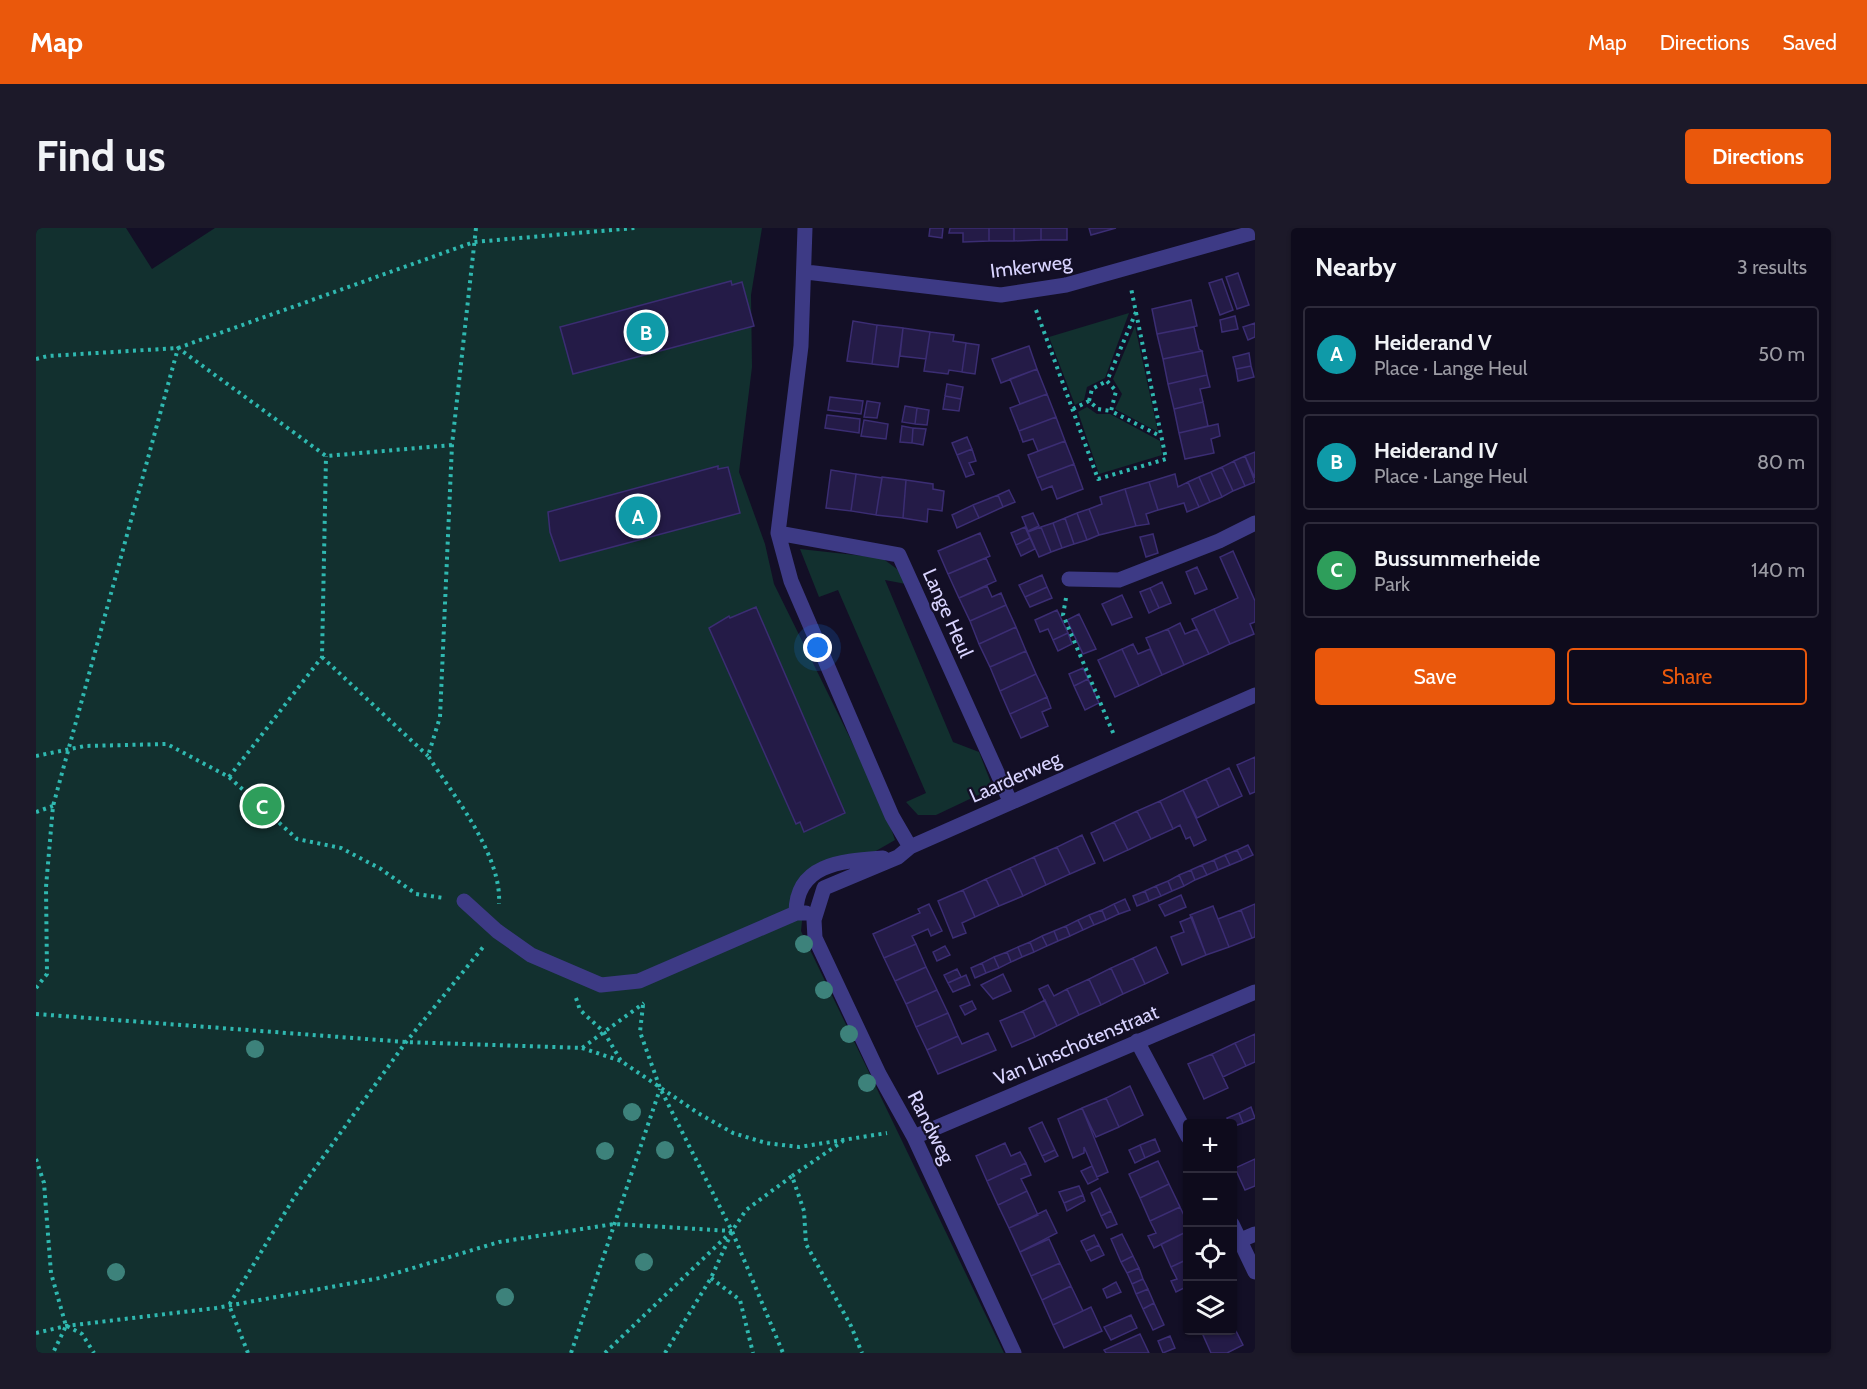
<!DOCTYPE html>
<html lang="en">
<head>
<meta charset="utf-8">
<style>
	body { margin:0; font-family:Cabin,sans-serif; background:#1c1929; color:#f1f3f6 }
	.controls { position:absolute; right:18px; bottom:18px; display:grid; overflow:hidden; border-radius:6px; box-shadow:0 2px 4px #0004 }
	.controls button { width:54px; height:54px; display:grid; place-items:center; padding:0; border:0; border-bottom:2px solid #2e2b3b; background:#0e0b1c; color:#f1f3f6; font:30px sans-serif }
	.you { position:absolute; left:782px; top:420px; width:21px; height:21px; margin:-15px; border:4px solid #fff; border-radius:50%; background:#1a73e8; box-shadow:0 0 0 9px #1a73e833 }
	.badge { display:grid; place-items:center; width:39px; height:39px; border-radius:50%; background:#ea580c; color:#fff; font-size:20px; font-weight:700 }
	.pin { position:absolute; translate:-50% -50%; border:3px solid #fff; box-shadow:0 2px 6px #0006 }
	.list { margin:0; padding:0; list-style:none }
	h2 { display:flex; justify-content:space-between; align-items:center; height:78px; margin:0; padding:0 24px; font-size:26px }
	h2 small { font-size:20px; font-weight:400; color:#9b9ba3 }
	.list li { display:grid; grid-template-columns:39px 1fr auto; gap:18px; align-items:center; box-sizing:border-box; height:96px; margin:0 12px 12px; padding:0 12px; border:2px solid #2e2b3b; border-radius:6px }
	.list b { display:block; font-size:22px; white-space:nowrap }
	.list p { margin:0; font-size:20px; white-space:nowrap; color:#9b9ba3 }
	.list em { font-size:20px; font-style:normal; color:#9b9ba3 }
	.actions { display:flex; gap:12px; padding:18px 24px }
	.actions a { flex:1; padding:14px 0; border:2px solid #ea580c; border-radius:6px; text-align:center; font-size:21px; color:#ea580c }
	.actions .main { background:#ea580c; color:#fff }
	.icon { flex:none; width:33px; height:33px; fill:none; stroke:currentColor; stroke-width:2; stroke-linecap:round; stroke-linejoin:round }
	.map { position:relative; flex:none; width:1219px; height:1125px; overflow:hidden; border-radius:6px }
	header { display:flex; align-items:center; gap:36px; box-sizing:border-box; height:84px; padding:0 30px; background:#ea580c; color:#fff }
	header strong { font-size:28px }
	nav { display:flex; gap:33px; margin-inline-start:auto; font-size:21px }
	.intro { display:flex; align-items:center; justify-content:space-between; box-sizing:border-box; height:144px; padding:0 36px }
	h1 { margin:0; font-size:42px }
	.button { padding:15px 27px; border-radius:6px; background:#ea580c; color:#fff; font-size:21px; font-weight:700 }
	main { display:flex; gap:36px; padding:0 36px }
	aside { flex:1; background:#0e0b1c; border-radius:6px; box-shadow:0 2px 4px #0004 }
	.map>svg:first-child { display:block }
	.green { fill:#12302f }
	.building { fill:#241b47; stroke:#3b2d73; stroke-width:1.5 }
	.lines { fill:none; stroke-linecap:round; stroke-linejoin:round }
	.path { stroke:#2fb8b0; stroke-width:4; stroke-dasharray:3 4.5; stroke-linecap:butt }
	.minor { stroke:#3d3a85; stroke-width:15 }
	.tree { fill:#3d827b }
	.labels { text-anchor:middle; dominant-baseline:central; stroke-width:4.5; stroke-linejoin:round; paint-order:stroke }
	.street-label { font-size:20px; fill:#d9d4ff; stroke:#130f26 }
</style>
</head>
<body>
<header>
<strong>Map</strong>
<nav><a>Map</a><a>Directions</a><a>Saved</a></nav>
</header>
<div class="intro"><h1>Find us</h1><a class="button">Directions</a></div>
<main>
<div class="map">
<svg width="1219" height="1125" viewBox="0 0 1219 1125">
	<rect width="100%" height="100%" fill="#130f26"/>
	<!-- green -->
	<path class="green" d="M0,0H90L116,41L179,0H726L715,67L716,139L703,244L729,316L738,356L847,577L859,612L819,635L770,655L765,703L968,1125H0Z
		M1093,85L1069,150L1051,159L1048,172L1039,177L1013,109Z
		M1099,98L1122,204L1079,181L1086,166L1077,151Z
		M1051,179L1061,186H1074L1124,213L1126,227L1063,246L1042,184Z
		M764,321L846,330L861,341L870,356L849,352L917,514L943,524L957,560L900,587H882L870,574L890,565L802,362L783,369Z"/>
	<!-- building -->
	<path class="building" d="M894,0H907L906,10L893,8Z
		M914,0H953V13L927,14V5H913Z
		M953,0H978V13H953Z
		M978,0H1005V12L978,13Z
		M1005,0H1031V12H1005Z
		M1053,0H1080L1055,7Z
		M1202,45L1213,77L1201,81L1190,49Z
		M1186,51L1197,82L1184,87L1173,55Z
		M695,53L696,57L706,54L718,98L537,146L524,99Z
		M1155,72L1161,98L1121,106L1116,81Z
		M1199,88L1202,101L1186,104L1184,92Z
		M817,93L841,97L836,136L811,133Z
		M1219,95V109L1212,112L1207,99Z
		M841,97L867,100L862,139L836,136Z
		M1158,99L1163,121L1166,123L1127,131L1121,106Z
		M867,100L894,104L890,131L864,128Z
		M894,104L918,107L917,113L930,115L926,144L913,142L912,146L888,143Z
		M930,115L943,117L939,146L926,144Z
		M993,118L1001,141L965,155L956,131Z
		M1166,123L1171,147L1132,156L1127,131Z
		M1213,125L1215,138L1200,141L1197,129Z
		M1215,138L1218,149L1202,153L1200,141Z
		M1001,141L1011,166L984,176L974,151Z
		M1171,147L1174,159L1164,161L1167,174L1138,181L1132,156Z
		M911,156L927,159L925,171L909,168Z
		M1011,166L1020,189L983,203L974,180Z
		M909,168L925,171L923,183L907,181Z
		M794,169L827,173L825,186L792,182Z
		M831,173L844,175L841,190L828,189Z
		M1167,174L1172,198L1143,205L1138,181Z
		M869,178L881,180L879,196L866,194Z
		M881,180L893,182L891,197L879,196Z
		M791,187L824,191L823,205L789,200Z
		M1020,189L1029,213L1002,223L997,211L987,214L983,203Z
		M828,192L852,196L850,211L825,208Z
		M1182,196L1184,208L1175,211L1178,225L1149,231L1143,205Z
		M866,198L877,200L876,215L864,214Z
		M877,200L890,201L887,217L876,215Z
		M931,209L936,221L921,227L916,215Z
		M1029,213L1038,236L1001,250L992,227Z
		M936,221L940,233L933,235L938,246L930,249L921,227Z
		M1219,224V250L1209,228Z
		M1209,228L1219,254L1209,258L1198,233Z
		M1198,233L1209,258L1197,263L1186,239Z
		M1038,236L1047,261L1021,271L1016,258L1006,262L1001,250Z
		M682,238V241L692,239L704,285L524,333L514,304L512,284Z
		M1186,239L1197,263L1186,269L1175,244Z
		M795,242L820,246L815,283L790,280Z
		M1175,244L1186,269L1174,274L1163,249Z
		M820,246L846,250L840,287L815,283Z
		M1139,246L1142,259L1152,254L1163,279L1151,284L1148,275L1122,282L1113,254Z
		M846,249L870,252L867,290L840,287Z
		M1163,249L1174,274L1163,279L1152,254Z
		M870,252L897,256V261L908,263L906,283L892,281L891,294L867,290Z
		M1113,254L1122,282L1110,286L1113,296L1100,298L1089,261Z
		M1089,261L1100,298L1063,307L1053,281L1066,276L1064,269Z
		M973,262L979,274L967,279L962,267Z
		M962,267L967,279L943,290L937,277Z
		M937,277L943,290L921,300L916,287Z
		M1053,281L1063,307L1051,312L1041,285Z
		M997,285L1003,298L992,303L986,289Z
		M1041,285L1051,312L1038,316L1029,290Z
		M1029,290L1038,316L1026,320L1017,295Z
		M1017,295L1026,320L1015,324L1005,299Z
		M989,299L994,310L980,317L975,305Z
		M1005,299L1015,324L1003,329L992,304Z
		M944,305L954,328L912,346L902,323Z
		M1117,306L1122,325L1110,329L1104,309Z
		M994,310L999,321L985,328L980,317Z
		M1197,323L1219,373V394L1214,396L1218,406L1194,416L1178,381L1202,370L1184,329Z
		M950,330L960,353L923,370L912,346Z
		M1161,339L1171,361L1159,366L1150,344Z
		M1006,347L1011,359L989,369L983,357Z
		M1126,354L1135,375L1123,380L1114,360Z
		M951,358L956,369L965,365L970,377L934,393L923,370Z
		M1011,359L1016,370L994,379L989,369Z
		M1114,360L1123,380L1113,385L1104,364Z
		M1086,367L1096,389L1076,397L1066,376Z
		M970,377L980,399L943,416L934,393Z
		M720,379L809,585L768,604L764,594L760,596L673,400L693,388L694,390Z
		M1178,381L1194,416L1173,426L1156,391Z
		M1021,382L1032,405L1017,412L1012,401L1004,404L999,392Z
		M1043,386L1060,421L1047,426L1031,392Z
		M1144,395L1149,406L1161,401L1173,426L1148,437L1132,401Z
		M980,399L990,423L954,439L943,416Z
		M1132,401L1148,437L1126,447L1110,410Z
		M1032,405L1036,416L1022,423L1017,412Z
		M1097,416L1102,426L1114,421L1126,447L1103,458L1086,421Z
		M1086,421L1103,458L1079,469L1062,432Z
		M990,423L1000,446L964,463L954,439Z
		M1047,440L1052,451L1038,458L1033,446Z
		M1000,446L1011,469L974,486L964,463Z
		M1052,451L1063,475L1049,482L1038,458Z
		M1011,469L1015,480L1006,484L1012,498L985,510L974,486Z
		M1219,529V564L1214,566L1201,537Z
		M1193,540L1206,568L1183,579L1170,551Z
		M1170,551L1183,579L1161,590L1147,562Z
		M1147,562L1170,612L1158,618L1154,609L1150,611L1144,597L1137,601L1124,573Z
		M1124,573L1137,601L1115,611L1101,583Z
		M1101,583L1115,611L1092,622L1078,594Z
		M1078,594L1092,622L1068,633L1055,605Z
		M1046,607L1059,635L1034,646L1021,619Z
		M1212,617L1217,627L1206,632L1201,622Z
		M1021,619L1034,646L1010,657L998,629Z
		M1201,622L1206,632L1194,637L1189,627Z
		M1189,627L1194,637L1182,642L1178,632Z
		M998,629L1010,657L987,668L974,640Z
		M1178,632L1182,642L1171,647L1166,637Z
		M1166,637L1171,647L1159,652L1155,642Z
		M974,640L987,668L963,678L950,651Z
		M1155,642L1159,652L1148,658L1143,647Z
		M1143,647L1148,658L1136,663L1132,653Z
		M950,651L963,678L939,689L927,662Z
		M1132,653L1136,663L1125,668L1120,658Z
		M1120,658L1125,668L1113,673L1109,663Z
		M927,662L939,689L926,695L930,705L917,710L902,673Z
		M1109,663L1113,673L1101,678L1097,668Z
		M1145,667L1150,679L1129,688L1123,677Z
		M1089,671L1094,682L1083,686L1078,676Z
		M893,676L906,703L895,708L892,701L876,708L880,716L848,730L837,706L884,685L882,681Z
		M1078,676L1083,686L1070,692L1066,682Z
		M1219,676V709L1216,710L1205,682Z
		M1177,678L1193,719L1170,727L1154,687Z
		M1066,682L1070,692L1058,697L1053,687Z
		M1205,682L1216,710L1193,719L1182,691Z
		M1053,687L1058,697L1047,702L1042,692Z
		M1156,689L1170,727L1146,737L1135,709L1148,704L1144,694Z
		M1042,692L1047,702L1034,708L1030,698Z
		M1030,698L1034,708L1022,713L1018,703Z
		M1018,703L1022,713L1011,718L1006,708Z
		M1006,708L1011,718L998,724L994,714Z
		M994,714L998,724L986,729L982,719Z
		M880,716L890,739L859,753L848,730Z
		M909,718L914,727L901,733L897,724Z
		M982,719L986,729L975,734L971,724Z
		M1120,719L1132,745L1109,756L1097,730Z
		M971,724L975,734L963,740L958,729Z
		M958,729L963,740L950,745L946,735Z
		M1097,730L1109,756L1087,766L1075,740Z
		M946,735L950,745L939,750L935,740Z
		M890,739L901,762L870,776L859,753Z
		M1075,740L1087,766L1065,777L1053,751Z
		M921,741L925,749L912,755L908,747Z
		M967,746L975,763L957,771L945,757Z
		M930,747L934,757L917,764L912,755Z
		M1053,751L1065,777L1043,787L1031,761Z
		M1012,757L1018,768L1031,761L1043,787L1021,798L1003,761Z
		M901,762L912,785L880,799L870,776Z
		M1009,772L1021,798L999,809L987,783Z
		M936,773L940,781L929,787L924,778Z
		M987,783L999,809L976,819L964,793Z
		M912,785L922,808L891,822L880,799Z
		M952,805L960,822L902,846L891,822L922,808L926,816Z
		M1219,806V834L1210,838L1199,815Z
		M1199,815L1210,838L1187,849L1176,826Z
		M1176,826L1192,860L1168,871L1152,836Z
		M1094,858L1107,887L1083,899L1070,870Z
		M1070,870L1083,899L1060,909L1046,880Z
		M1215,879L1219,890L1207,895L1203,885Z
		M1046,880L1072,944L1061,949L1048,919V925L1037,930L1022,891Z
		M1203,885L1207,895L1196,899L1191,890Z
		M1006,894L1019,922L1006,928L993,900Z
		M1119,911L1124,923L1109,930L1104,917Z
		M969,915L975,928L984,924L990,935L951,953L940,928Z
		M1104,917L1109,930L1099,935L1093,922Z
		M1019,922L1022,928L1009,934L1006,928Z
		M1219,931V958L1209,962L1199,940Z
		M1122,933L1133,956L1104,970L1093,946Z
		M990,935L995,947L985,951L991,963L962,977L951,953Z
		M1056,938L1062,951L1052,956L1045,943Z
		M1133,956L1144,979L1114,993L1104,970Z
		M1043,958L1047,967L1028,975L1023,964Z
		M1064,960L1075,983L1065,988L1055,965Z
		M991,963L1002,987L973,1000L962,977Z
		M1047,967L1049,973L1031,983L1028,975Z
		M1144,979L1152,996V1003L1118,1020L1112,1008L1120,1005L1114,993Z
		M1010,982L1021,1005L984,1024L973,1000Z
		M1075,983L1081,996L1071,1000L1065,988Z
		M1152,1003V1031L1135,1039L1125,1016Z
		M1086,1006L1097,1028L1085,1034L1075,1011Z
		M1058,1007L1063,1017L1050,1023L1045,1013Z
		M1013,1011L1024,1035L995,1048L984,1024Z
		M1063,1017L1068,1027L1055,1033L1050,1023Z
		M1097,1028L1103,1040L1091,1045L1085,1034Z
		M1152,1031V1058L1140,1064L1135,1053L1141,1051L1135,1039Z
		M1024,1035L1035,1058L1006,1072L995,1048Z
		M1103,1040L1107,1051L1096,1056L1091,1045Z
		M1107,1051L1112,1061L1100,1066L1096,1056Z
		M1080,1054L1085,1064L1071,1070L1067,1061Z
		M1035,1058L1047,1083L1017,1097L1006,1072Z
		M1112,1061L1118,1075L1107,1081L1100,1066Z
		M1118,1075L1128,1097L1117,1102L1107,1081Z
		M1055,1079L1066,1103L1028,1120L1017,1097Z
		M1095,1087L1101,1100L1075,1112L1068,1099Z
		M1196,1095L1207,1117L1191,1125H1175L1167,1107L1176,1102H1196Z
		M1104,1106L1113,1125H1070L1068,1122Z
		M1134,1108L1139,1120L1127,1125L1122,1113Z"/>
	<g class="lines">
		<!-- path -->
		<path class="path" d="M440,0L416,217L404,489L392,528C418,568 466,627 463,676
			M1000,82L1062,251L1130,231L1095,60
			M1100,84L1071,153L1080,163L1075,183L1124,208
			M0,131L12,128L142,120L438,14L599,0
			M1053,173L1056,161L1071,153
			M1037,181L1053,173L1062,181L1075,183
			M1030,370L1027,387L1078,507
			M286,429L392,528
			M0,528L49,518L131,516L193,549L261,611L305,620L345,641L380,666L408,670
			M193,549L286,429L290,228
			M0,584L17,578
			M0,760L11,746L10,659L17,578L142,120L290,228L416,217
			M540,770L544,782L568,804L585,833
			M607,777L604,804L624,860L696,1003L747,1125
			M0,786L370,814L546,820L608,775
			M546,820L585,833L662,885L697,905L730,915L763,919L851,905
			M0,931L8,955L15,1045L30,1098L17,1125
			M756,948L807,913
			M675,1050L704,1072L717,1125
			M31,1098L46,1106L58,1125
			M0,1105L30,1098L180,1080L344,1050L463,1014L578,996L696,1003
			M212,1125L193,1077L259,968L370,814L448,718
			M535,1125L624,861
			M569,1125L696,1003L710,982L756,948L768,983L770,1016L815,1098L826,1125
			M629,1125L675,1050L695,1006"/>
		<!-- minor -->
		<path class="minor" d="M769,0L765,118L742,305L755,353L856,588L874,619
			M770,44L965,67L1030,57L1219,4
			M742,305L863,327L974,573
			M1033,351L1083,352L1183,313L1219,295
			M428,673L461,703L495,727L565,757L603,753L760,685
			M770,685H760C760,635 807,633 847,630
			M1101,813L1152,909
			M878,909L1219,764
			M1196,996L1219,1044
			M1205,1012L1219,1006
			M978,1125L878,909L843,846L779,710L778,692L788,660L862,629L874,619L1219,467"/>
	</g>
	<!-- trees -->
	<g class="tree">
		<circle cx="768" cy="716" r="9"/>
		<circle cx="788" cy="762" r="9"/>
		<circle cx="813" cy="806" r="9"/>
		<circle cx="219" cy="821" r="9"/>
		<circle cx="831" cy="855" r="9"/>
		<circle cx="596" cy="884" r="9"/>
		<circle cx="629" cy="922" r="9"/>
		<circle cx="569" cy="923" r="9"/>
		<circle cx="608" cy="1034" r="9"/>
		<circle cx="80" cy="1044" r="9"/>
		<circle cx="469" cy="1069" r="9"/>
	</g>
	<g class="labels">
		<!-- street labels -->
		<g class="street-label">
			<text transform="translate(995 38) rotate(-7)">Imkerweg</text>
			<text transform="translate(912 385) rotate(66)">Lange Heul</text>
			<text transform="translate(979 549) rotate(-24)">Laarderweg</text>
			<text transform="translate(1040 817) rotate(-23)">Van Linschotenstraat</text>
			<text transform="translate(895 899) rotate(63)">Randweg</text>
		</g>
	</g>
</svg>
<div class="controls">
<button>+</button>
<button>−</button>
<button><svg class="icon" aria-label="locate" viewBox="0 0 24 24"><circle cx="12" cy="12" r="6"/><path d="M12 2v4M12 18v4M2 12h4M18 12h4"/></svg></button>
<button><svg class="icon" aria-label="layers" viewBox="0 0 24 24"><path d="M12 4l9 5-9 5-9-5zM3 14l9 5 9-5"/></svg></button>
</div>
<div class="you"></div>
<div class="pin badge" style="left:602px;top:288px;background:#0f9aa8">A</div>
<div class="pin badge" style="left:610px;top:104px;background:#0f9aa8">B</div>
<div class="pin badge" style="left:226px;top:578px;background:#2e9e5b">C</div>
</div>
<aside>
<h2>Nearby<small>3 results</small></h2>
<ul class="list">
<li><span class="badge" style="background:#0f9aa8">A</span><div><b>Heiderand V</b><p>Place · Lange Heul</p></div><em>50 m</em></li>
<li><span class="badge" style="background:#0f9aa8">B</span><div><b>Heiderand IV</b><p>Place · Lange Heul</p></div><em>80 m</em></li>
<li><span class="badge" style="background:#2e9e5b">C</span><div><b>Bussummerheide</b><p>Park</p></div><em>140 m</em></li>
</ul>
<div class="actions"><a class="main">Save</a><a>Share</a></div>
</aside>
</main>
</body>
</html>
